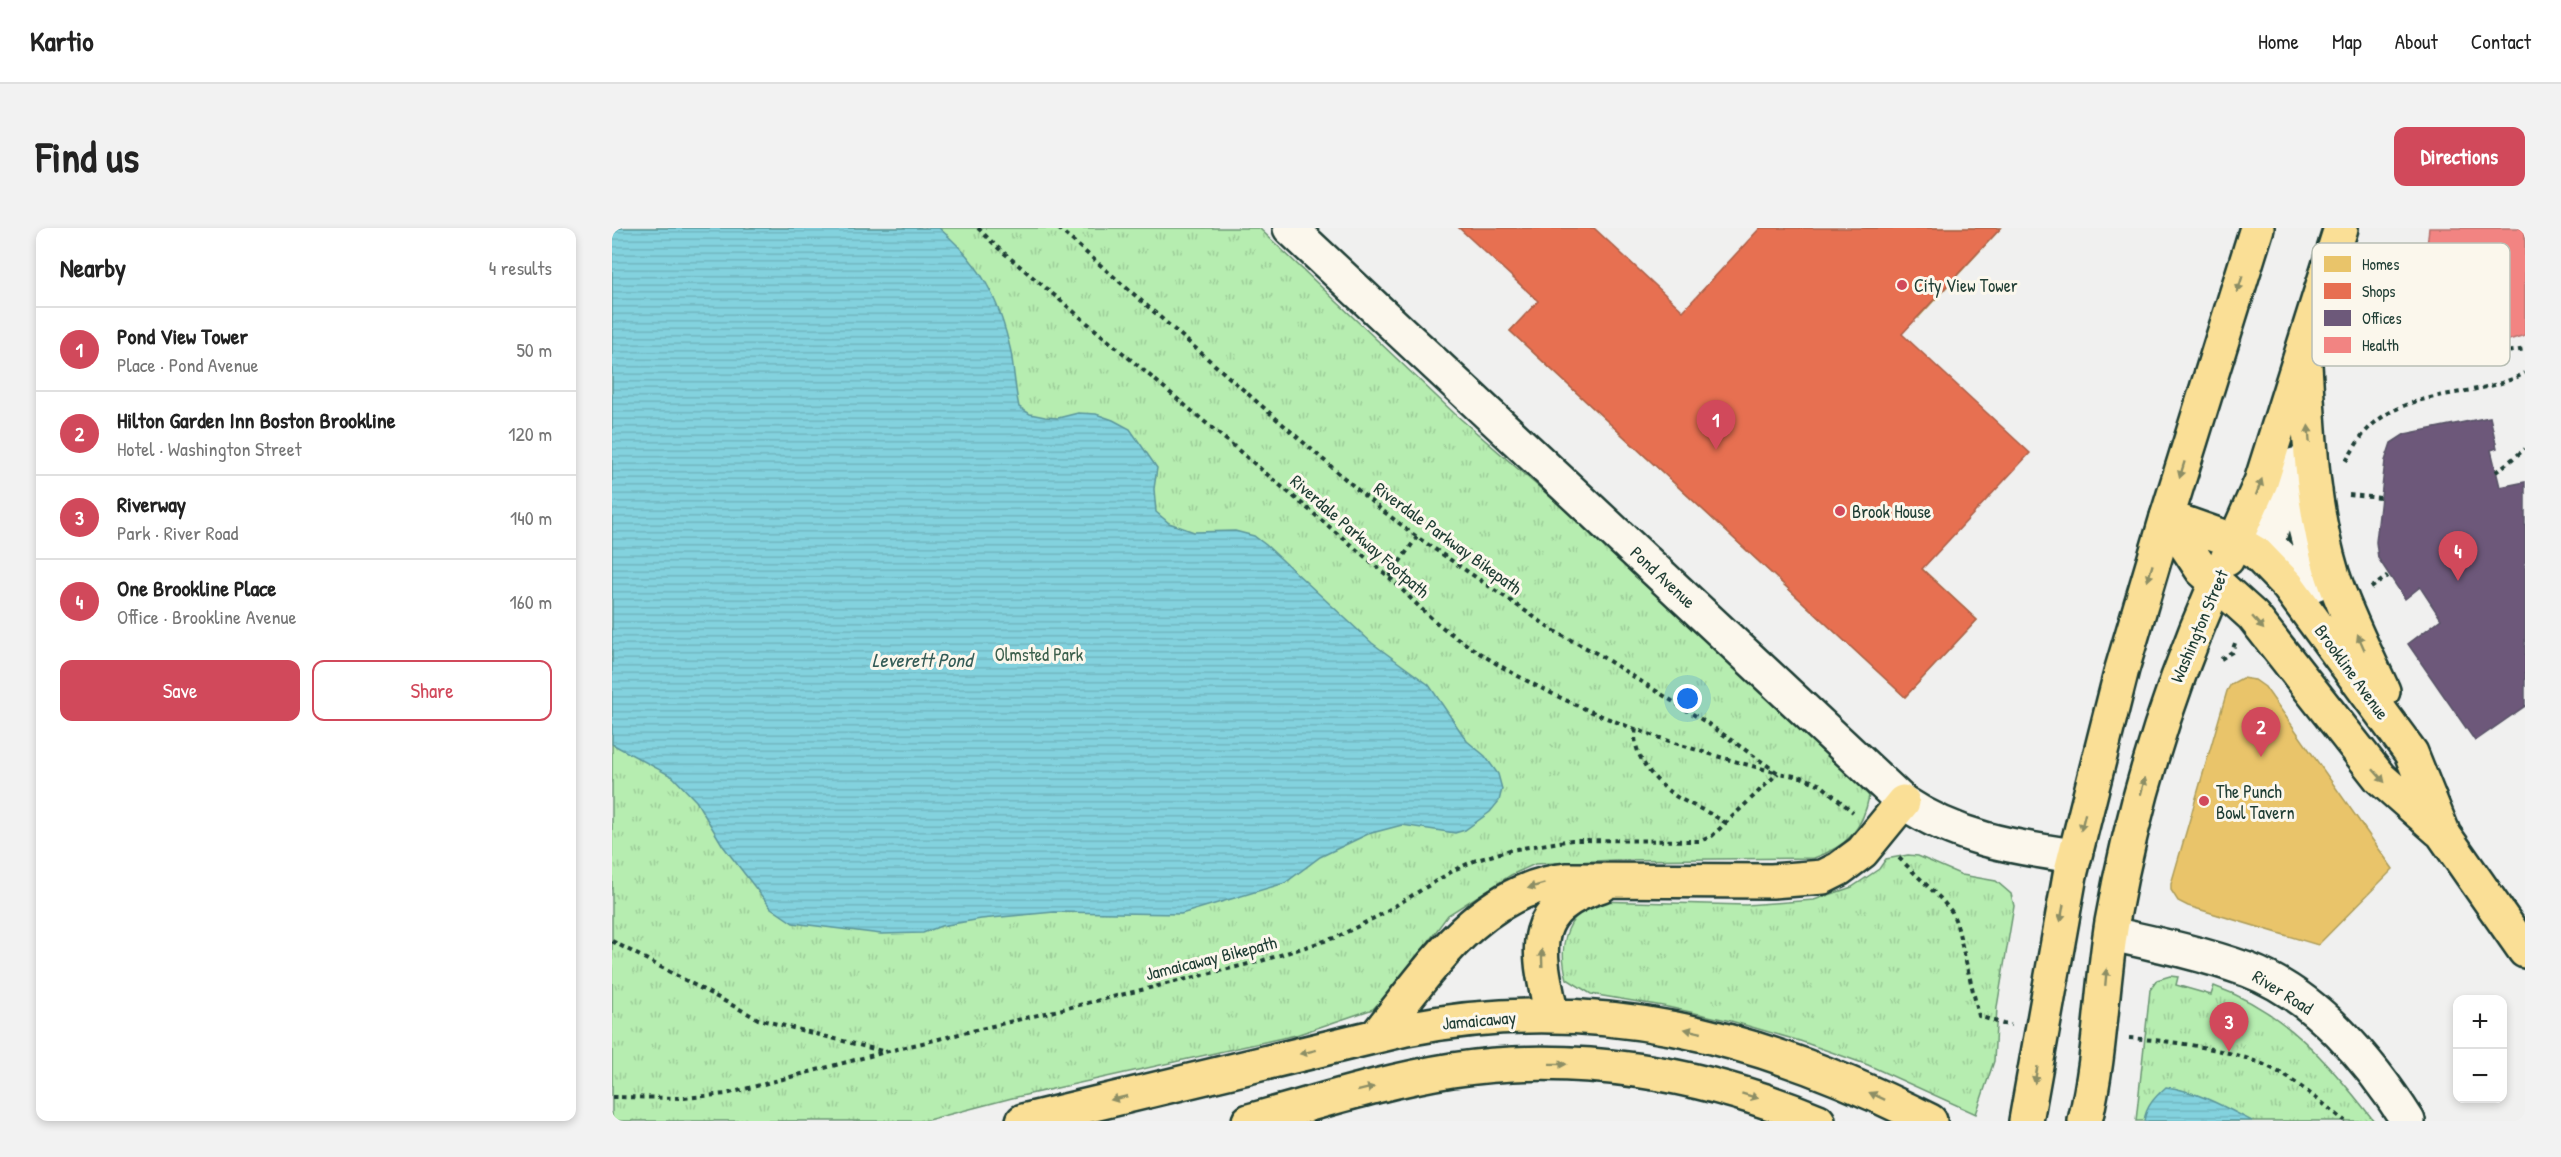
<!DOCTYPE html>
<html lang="en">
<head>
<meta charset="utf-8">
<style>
	body { margin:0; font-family:"Patrick Hand",sans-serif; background:#f2f2f2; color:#222 }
	.controls { position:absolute; right:18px; bottom:18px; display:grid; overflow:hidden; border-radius:12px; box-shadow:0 3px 9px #0003 }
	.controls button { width:54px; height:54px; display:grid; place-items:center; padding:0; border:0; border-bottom:2px solid #e0e0e0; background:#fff; color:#222; font:30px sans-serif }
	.you { position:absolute; left:1076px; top:471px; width:21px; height:21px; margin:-15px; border:4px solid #fff; border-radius:50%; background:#1a73e8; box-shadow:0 0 0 9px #1a73e833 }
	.badge { display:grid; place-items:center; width:39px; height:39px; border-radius:50%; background:#d1495b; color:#fff; font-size:20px; font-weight:700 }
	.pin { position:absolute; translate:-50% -50px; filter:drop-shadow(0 2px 3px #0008) }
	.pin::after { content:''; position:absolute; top:32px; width:21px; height:18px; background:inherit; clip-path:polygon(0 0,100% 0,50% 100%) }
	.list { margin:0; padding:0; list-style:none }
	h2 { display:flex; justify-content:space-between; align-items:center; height:78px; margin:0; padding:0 24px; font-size:26px }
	h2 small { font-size:20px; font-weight:400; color:#767676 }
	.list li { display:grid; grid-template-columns:39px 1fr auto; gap:18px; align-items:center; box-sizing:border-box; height:84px; padding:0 24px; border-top:2px solid #e0e0e0 }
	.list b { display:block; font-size:22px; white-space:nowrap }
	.list p { margin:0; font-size:20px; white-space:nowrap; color:#767676 }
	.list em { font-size:20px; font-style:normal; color:#767676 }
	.actions { display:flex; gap:12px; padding:18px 24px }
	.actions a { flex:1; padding:14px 0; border:2px solid #d1495b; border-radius:12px; text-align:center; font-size:21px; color:#d1495b }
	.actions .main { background:#d1495b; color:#fff }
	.map { position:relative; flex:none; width:1913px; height:893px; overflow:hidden; border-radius:12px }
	header { display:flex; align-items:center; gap:36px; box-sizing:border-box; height:84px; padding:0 30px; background:#fff; border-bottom:2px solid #e0e0e0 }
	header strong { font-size:28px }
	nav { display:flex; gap:33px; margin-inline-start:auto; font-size:21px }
	.intro { display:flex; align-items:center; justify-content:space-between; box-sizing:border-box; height:144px; padding:0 36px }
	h1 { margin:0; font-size:42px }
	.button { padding:15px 27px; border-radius:12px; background:#d1495b; color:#fff; font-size:21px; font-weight:700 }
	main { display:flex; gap:36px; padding:0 36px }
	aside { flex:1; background:#fff; border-radius:12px; box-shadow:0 3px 9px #0003 }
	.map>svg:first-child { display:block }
	.park { fill:url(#park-tufts); stroke:#6a9572; stroke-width:1.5 }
	.water { fill:url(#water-rules); stroke:#5b969a; stroke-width:1.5 }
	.homes { fill:#e9c46a; stroke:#ac9c5a; stroke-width:1.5 }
	.shops { fill:#e76f51; stroke:#ab6048; stroke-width:1.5 }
	.offices { fill:#6d597a; stroke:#565165; stroke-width:1.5 }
	.health { fill:#f28482; stroke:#b36f6b; stroke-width:1.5 }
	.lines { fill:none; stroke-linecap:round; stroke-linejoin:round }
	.street-casing { stroke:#1f3d34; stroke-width:38 }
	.secondary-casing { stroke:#1f3d34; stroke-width:38 }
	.primary-casing { stroke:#1f3d34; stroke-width:38 }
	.highway-casing { stroke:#1f3d34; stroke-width:38 }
	.path { stroke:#1f3d34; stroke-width:4; stroke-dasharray:4.5 4.5; stroke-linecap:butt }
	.street { stroke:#fbf7ec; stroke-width:33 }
	.secondary { stroke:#fbf7ec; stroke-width:33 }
	.primary { stroke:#fadf96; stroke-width:33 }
	.highway { stroke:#fadf96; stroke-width:33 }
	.oneway { fill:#8c8e65 }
	.poi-dot { fill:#d1495b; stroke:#fbf7ec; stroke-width:2 }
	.labels { text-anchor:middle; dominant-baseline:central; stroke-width:6; stroke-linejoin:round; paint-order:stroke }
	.poi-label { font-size:18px; fill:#1f3d34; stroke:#fbf7ec; text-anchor:start }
	.street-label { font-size:18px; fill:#1f3d34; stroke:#fbf7ec }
	.park-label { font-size:18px; fill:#3d604d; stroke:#fbf7ec }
	.water-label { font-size:20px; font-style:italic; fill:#335b56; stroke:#fbf7ec }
	.key { fill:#fbf7ec; stroke:#b9bfb5; stroke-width:1.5 }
	.key-label { font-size:16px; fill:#1f3d34 }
</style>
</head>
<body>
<header>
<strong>Kartio</strong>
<nav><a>Home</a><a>Map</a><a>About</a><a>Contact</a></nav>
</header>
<div class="intro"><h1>Find us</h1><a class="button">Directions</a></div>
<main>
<aside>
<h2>Nearby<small>4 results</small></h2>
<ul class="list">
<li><span class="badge">1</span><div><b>Pond View Tower</b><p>Place · Pond Avenue</p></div><em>50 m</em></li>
<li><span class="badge">2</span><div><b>Hilton Garden Inn Boston Brookline</b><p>Hotel · Washington Street</p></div><em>120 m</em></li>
<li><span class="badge">3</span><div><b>Riverway</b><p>Park · River Road</p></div><em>140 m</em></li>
<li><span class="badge">4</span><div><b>One Brookline Place</b><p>Office · Brookline Avenue</p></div><em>160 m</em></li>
</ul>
<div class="actions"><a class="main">Save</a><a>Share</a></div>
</aside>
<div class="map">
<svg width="1913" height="893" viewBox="0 0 1913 893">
	<defs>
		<pattern id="park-tufts" width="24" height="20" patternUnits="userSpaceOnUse" patternTransform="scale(1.5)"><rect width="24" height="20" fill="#b6edb0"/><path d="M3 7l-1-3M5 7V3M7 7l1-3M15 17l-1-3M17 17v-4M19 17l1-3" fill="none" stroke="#9ccc98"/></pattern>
		<pattern id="water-rules" width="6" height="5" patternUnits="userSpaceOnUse" patternTransform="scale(1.5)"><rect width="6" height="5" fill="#83d2de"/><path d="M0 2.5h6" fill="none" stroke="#71b5bf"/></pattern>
	</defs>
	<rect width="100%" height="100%" fill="#f0f0ef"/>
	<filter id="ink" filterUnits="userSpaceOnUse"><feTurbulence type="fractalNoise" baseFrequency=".0167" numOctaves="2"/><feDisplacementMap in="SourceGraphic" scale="12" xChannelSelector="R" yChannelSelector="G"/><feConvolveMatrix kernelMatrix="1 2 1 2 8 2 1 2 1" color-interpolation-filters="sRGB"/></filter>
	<g filter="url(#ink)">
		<!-- park -->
		<path class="park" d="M0,0H647L843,186L959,287L1247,557L1257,568C1251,602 1234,619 1202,630L1003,632L923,636L899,647L836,687L789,751L761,781L684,807L400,870L312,893H0Z
			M1296,627L1306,628L1350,647L1384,653L1399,666L1402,678L1385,779L1382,833L1364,886L1256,837L1188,813L1119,793L1051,778L979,766L955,751C946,719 953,691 982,673L1134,677L1202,672L1240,659L1267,641L1274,631Z
			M1558,748L1566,749L1564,757L1599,767L1602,758C1673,783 1717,835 1762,893H1524L1538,762L1545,752Z"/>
		<!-- water -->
		<path class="water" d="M0,0H327C369,36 387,70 399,124C402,142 403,161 407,179L418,186L433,189L446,190L466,185L484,186L501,192L518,201L545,240L542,261L544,284L557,295L582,304L623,303L642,308L654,317L760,415L817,457L855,513L873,528L886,546L890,561L887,573L878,584L853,602L843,605L790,597L756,606L708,629L673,655L569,686L442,684L369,691L329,698L311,705L269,706L181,695L159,680L111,618L84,573L61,549L0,516Z
			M1554,859C1585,863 1613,879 1640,893H1532C1534,878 1543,869 1554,859Z"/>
		<!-- homes -->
		<path class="homes" d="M1254,0H1389L1306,90L1295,79L1284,92L1218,35Z
			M972,26L1365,392L1293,469L898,103Z
			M1630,450L1643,452L1653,459L1781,641L1706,717L1576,678L1566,673L1559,662V656L1615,463L1619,456Z"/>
		<!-- shops -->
		<path class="shops" d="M847,0H982L1071,83L1148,0H1389L1290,106L1418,225L1310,341L1365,392L1293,469L898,103L926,73Z"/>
		<!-- offices -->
		<path class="offices" d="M1878,189L1885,220L1879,222L1888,259L1913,254V478L1863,513L1796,416L1829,391L1808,359L1793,371L1766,330L1764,314L1773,233L1779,215L1793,206Z"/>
		<!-- health -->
		<path class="health" d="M1817,0H1913V107L1878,118L1792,112L1799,53L1811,54Z"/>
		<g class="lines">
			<!-- street casing -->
			<g class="street-casing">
				<path id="street" d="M1683,237L1685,239L1691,292L1706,350L1705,355L1700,357L1695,355L1655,316L1680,238Z
					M1499,706C1545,716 1592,726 1636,742C1703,767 1759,834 1796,893"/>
			</g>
			<!-- secondary casing -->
			<g class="secondary-casing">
				<path id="secondary" d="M678,0L1291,574C1345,610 1399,619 1462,628"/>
			</g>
			<!-- primary casing -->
			<g class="primary-casing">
				<path id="primary" d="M1414,893L1458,647L1510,441L1555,289
					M1473,893C1489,826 1489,761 1500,694C1521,577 1556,464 1604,355"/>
			</g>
			<!-- highway casing -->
			<g class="highway-casing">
				<path id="highway" d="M1692,121C1697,196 1698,272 1720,345C1733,385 1753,424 1771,463
					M1555,289L1623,313L1645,326L1676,358L1799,525L1832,607L1913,723
					M1555,289L1590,342L1641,388L1768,550L1827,602
					M1555,289L1645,0
					M1615,331L1649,254L1729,0
					M940,788C926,723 913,681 990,657
					M765,807C817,743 867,661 956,652L1160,653L1211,649L1227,641L1250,624L1291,574
					M411,893L794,801C984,764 1148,807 1318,893
					M637,893C704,875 771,853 840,842C963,823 1092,845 1206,893"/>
			</g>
			<!-- path -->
			<path class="path" d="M366,0L385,19L777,349C794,365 811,384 830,399C927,472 1046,514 1163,544
				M446,0L762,276L805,309L947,406L984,425L1027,452L1095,495L1166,545L1189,549L1209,557L1241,584
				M1745,113C1802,121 1856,132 1913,121
				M1734,233C1743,219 1751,203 1765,193C1806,160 1868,170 1913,145
				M1884,244L1913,221
				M1737,267L1769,270
				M777,349L805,309
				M1759,360L1776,348
				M1609,431L1620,424L1623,415
				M1024,501C1018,527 1045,556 1065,569C1081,578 1099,585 1114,595
				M1287,630L1328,670L1340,684L1345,697L1367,788L1391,796L1399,797
				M0,713L146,791L270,823
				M1517,810C1563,813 1630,822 1670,846C1692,860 1713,877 1733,893
				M0,869L72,870L114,866L273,824L649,733L725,709L768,687L844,641L862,633L898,622L960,612L1089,613L1100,608L1166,545"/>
			<!-- street -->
			<use href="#street" class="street"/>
			<!-- secondary -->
			<use href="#secondary" class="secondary"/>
			<!-- primary -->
			<use href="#primary" class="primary"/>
			<!-- highway -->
			<use href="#highway" class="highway"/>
		</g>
		<!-- one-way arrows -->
		<defs><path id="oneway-solid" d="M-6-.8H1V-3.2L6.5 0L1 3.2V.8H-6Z" transform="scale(1.5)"/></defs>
		<g class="oneway">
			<use href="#oneway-solid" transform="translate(1628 56) rotate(107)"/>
			<use href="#oneway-solid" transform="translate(1697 206) rotate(-94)"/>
			<use href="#oneway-solid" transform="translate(1570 242) rotate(107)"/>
			<use href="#oneway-solid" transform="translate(1647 259) rotate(-70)"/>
			<use href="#oneway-solid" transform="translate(1538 345) rotate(107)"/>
			<use href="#oneway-solid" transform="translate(1646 395) rotate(49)"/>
			<use href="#oneway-solid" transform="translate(1749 414) rotate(-114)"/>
			<use href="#oneway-solid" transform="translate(1767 548) rotate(48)"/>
			<use href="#oneway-solid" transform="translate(1531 558) rotate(-75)"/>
			<use href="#oneway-solid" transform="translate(1471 594) rotate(104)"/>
			<use href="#oneway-solid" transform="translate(924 658) rotate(163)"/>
			<use href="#oneway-solid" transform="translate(1450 685) rotate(100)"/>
			<use href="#oneway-solid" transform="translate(930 730) rotate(-92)"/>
			<use href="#oneway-solid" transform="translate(1494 749) rotate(-85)"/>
			<use href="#oneway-solid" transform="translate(1081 803) rotate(-167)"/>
			<use href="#oneway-solid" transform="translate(696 824) rotate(166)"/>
			<use href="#oneway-solid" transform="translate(946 836) rotate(1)"/>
			<use href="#oneway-solid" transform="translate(1424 847) rotate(100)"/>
			<use href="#oneway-solid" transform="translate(754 861) rotate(-14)"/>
			<use href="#oneway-solid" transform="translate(1138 868) rotate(17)"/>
			<use href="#oneway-solid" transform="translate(1265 868) rotate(-155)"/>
			<use href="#oneway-solid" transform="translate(507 870) rotate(167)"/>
		</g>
	</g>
	<!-- markers -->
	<g class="poi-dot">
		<circle cx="1290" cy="57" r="6"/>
		<circle cx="1228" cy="283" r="6"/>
		<circle cx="1592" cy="573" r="6"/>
	</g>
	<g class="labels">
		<!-- poi labels -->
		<g class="poi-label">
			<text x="1302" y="57">City View Tower</text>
			<text x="1240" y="283">Brook House</text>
			<text x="1604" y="563">The Punch<tspan x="1604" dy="21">Bowl Tavern</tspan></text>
		</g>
		<!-- street labels -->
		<g class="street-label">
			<text transform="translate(748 308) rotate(41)">Riverdale Parkway Footpath</text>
			<text transform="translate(836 310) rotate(36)">Riverdale Parkway Bikepath</text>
			<text transform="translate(1051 349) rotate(43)">Pond Avenue</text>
			<text transform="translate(1587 398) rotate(-67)">Washington Street</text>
			<text transform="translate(1740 444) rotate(54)">Brookline Avenue</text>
			<text transform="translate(599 730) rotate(-14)">Jamaicaway Bikepath</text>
			<text transform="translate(1671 764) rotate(32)">River Road</text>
			<text transform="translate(867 792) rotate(-5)">Jamaicaway</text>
		</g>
		<!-- park labels -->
		<g class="park-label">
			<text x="427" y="426">Olmsted Park</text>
		</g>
		<!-- water labels -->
		<g class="water-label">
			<text x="310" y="431">Leverett Pond</text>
		</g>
	</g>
	<!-- legend -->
	<rect x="1700" y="15" width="198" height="123" rx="9" class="key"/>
	<rect x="1712" y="28" width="27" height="16" fill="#e9c46a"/>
	<rect x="1712" y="55" width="27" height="16" fill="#e76f51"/>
	<rect x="1712" y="82" width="27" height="16" fill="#6d597a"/>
	<rect x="1712" y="109" width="27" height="16" fill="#f28482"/>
	<g class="key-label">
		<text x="1750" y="42">Homes</text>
		<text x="1750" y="69">Shops</text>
		<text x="1750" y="96">Offices</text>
		<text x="1750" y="123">Health</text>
	</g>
</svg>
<div class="controls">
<button>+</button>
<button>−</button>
</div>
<div class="you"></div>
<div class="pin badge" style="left:1104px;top:222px">1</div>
<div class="pin badge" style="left:1649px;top:529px">2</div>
<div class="pin badge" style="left:1617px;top:824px">3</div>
<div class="pin badge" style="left:1846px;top:353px">4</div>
</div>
</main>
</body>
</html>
